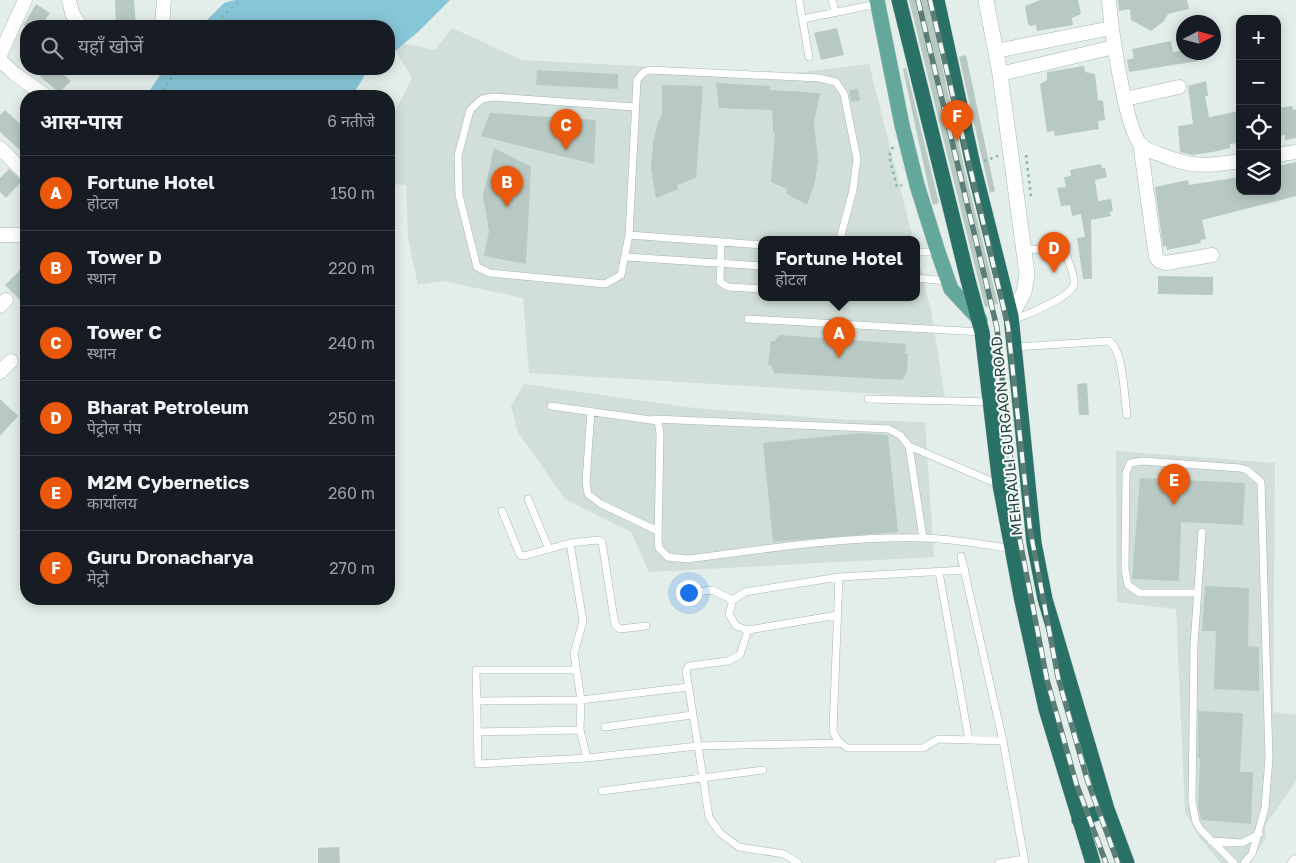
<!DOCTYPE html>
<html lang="hi">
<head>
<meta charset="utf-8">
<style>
	body { margin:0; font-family:"Golos Text","Noto Sans Devanagari",sans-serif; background:#242831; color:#f1f3f6 }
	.controls { position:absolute; right:15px; top:15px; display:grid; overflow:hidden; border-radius:10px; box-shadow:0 2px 12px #0003 }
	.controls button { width:45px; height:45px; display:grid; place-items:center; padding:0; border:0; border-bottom:1px solid #363941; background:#171b24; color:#f1f3f6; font:25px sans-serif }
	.compass { position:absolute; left:1176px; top:15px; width:45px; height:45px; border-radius:50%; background:#171b24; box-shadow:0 2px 12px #0003; rotate:84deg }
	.you { position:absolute; left:688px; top:592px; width:18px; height:18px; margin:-12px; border:4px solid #fff; border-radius:50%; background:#1a73e8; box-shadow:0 0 0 8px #1a73e833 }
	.badge { display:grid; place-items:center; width:32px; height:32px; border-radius:50%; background:#ea580c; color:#fff; font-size:16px; font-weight:700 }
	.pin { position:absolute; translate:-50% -41px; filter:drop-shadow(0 1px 2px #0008) }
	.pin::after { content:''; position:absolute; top:26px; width:18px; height:15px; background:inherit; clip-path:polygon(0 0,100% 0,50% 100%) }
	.popup { position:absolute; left:758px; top:236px; width:162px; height:65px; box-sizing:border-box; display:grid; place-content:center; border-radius:10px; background:#171b24; filter:drop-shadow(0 1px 4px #0005); font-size:16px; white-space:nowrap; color:#9ea1a6 }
	.popup b { font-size:19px; color:#f1f3f6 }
	.popup::after { content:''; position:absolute; left:50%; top:100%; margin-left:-10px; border:10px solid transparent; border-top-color:#171b24 }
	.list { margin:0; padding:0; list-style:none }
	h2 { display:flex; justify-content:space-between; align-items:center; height:65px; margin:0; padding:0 20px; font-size:21px }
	h2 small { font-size:16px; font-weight:400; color:#9ea1a6 }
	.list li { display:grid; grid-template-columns:32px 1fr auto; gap:15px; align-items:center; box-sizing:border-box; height:75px; padding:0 20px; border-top:1px solid #363941 }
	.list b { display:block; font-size:19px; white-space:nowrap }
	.list p { margin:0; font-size:16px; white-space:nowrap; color:#9ea1a6 }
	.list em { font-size:16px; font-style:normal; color:#9ea1a6 }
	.icon { flex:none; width:28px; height:28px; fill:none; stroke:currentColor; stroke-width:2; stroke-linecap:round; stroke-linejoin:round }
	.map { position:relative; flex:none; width:1296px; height:863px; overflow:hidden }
	.search { position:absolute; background:#171b24; box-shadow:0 2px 12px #0003; left:20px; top:20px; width:375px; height:55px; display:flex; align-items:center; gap:12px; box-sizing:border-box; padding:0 18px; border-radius:20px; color:#9ea1a6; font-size:19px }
	.panel { position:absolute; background:#171b24; box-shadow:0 2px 12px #0003; left:20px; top:90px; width:375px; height:515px; border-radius:20px }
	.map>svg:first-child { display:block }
	.built { fill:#d1ded9 }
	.water { fill:#86c6d8 }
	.building { fill:#b8c9c3 }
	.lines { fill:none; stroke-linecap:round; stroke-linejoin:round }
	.lane-casing { stroke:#a5b7b2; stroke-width:8 }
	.street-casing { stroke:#a5b7b2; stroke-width:15 }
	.secondary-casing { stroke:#a0bbb3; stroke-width:16 }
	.primary-casing { stroke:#c1cac8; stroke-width:16 }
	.highway-casing { stroke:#c1cac8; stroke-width:16 }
	.path { stroke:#80b5a8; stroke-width:2.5; stroke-dasharray:2.5 4; stroke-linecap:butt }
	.lane { stroke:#fff; stroke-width:7 }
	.street { stroke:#fff; stroke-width:14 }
	.secondary { stroke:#fff; stroke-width:15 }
	.primary { stroke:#63a89b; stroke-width:15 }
	.highway { stroke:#297167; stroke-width:15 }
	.rail-casing { stroke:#5b7d76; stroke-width:5.5 }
	.rail { stroke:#f4faf8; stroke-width:4; stroke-dasharray:11; stroke-linecap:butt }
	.labels { text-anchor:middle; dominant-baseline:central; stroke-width:4; stroke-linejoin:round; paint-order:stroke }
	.street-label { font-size:15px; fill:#21423b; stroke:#f4faf8 }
</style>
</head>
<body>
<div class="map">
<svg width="1296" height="863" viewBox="0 0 1296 863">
	<rect width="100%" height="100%" fill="#e3eeea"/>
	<!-- built -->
	<path class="built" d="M452,28L522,60L786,74L869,64L913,239H762V297H916L917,254L931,311L945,398L529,373L523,298L443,281L418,285L408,237L406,185L389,184V113L393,116L412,78L389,40L435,50Z
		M524,384L694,408L832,419L925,422L934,557L649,572L631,532L565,499L518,432L511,406Z
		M1116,451L1275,463L1273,712L1296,715V781L1265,826L1266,838L1249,863H1221L1199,837L1185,812L1176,609L1117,602Z"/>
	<!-- water -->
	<path class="water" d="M235,0H450L418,32L389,56V26H201L224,3Z
		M164,69H372L365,75L352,96H146Z"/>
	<!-- building -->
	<path class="building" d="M115,0H134L136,26H116Z
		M909,0H928L964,167L998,304L985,307Z
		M1040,0H1078L1081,14L1072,18L1073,25L1037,31L1036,25L1030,26L1028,24L1025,6Z
		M1118,0H1187L1189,9L1168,14L1164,21L1151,31L1131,20L1130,9L1119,11Z
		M36,4L50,13L41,26H23Z
		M837,28L844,55L821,60L814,33Z
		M1171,41L1173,52L1184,50V52H1198L1199,61L1129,72L1127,60L1134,58L1132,49Z
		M966,55L995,191L990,193L959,57Z
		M1084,66L1085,72L1095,74L1098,100L1103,101L1105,120L1098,121L1099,129L1055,136L1054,131L1047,132L1040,84L1047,80V72Z
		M906,68L939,203L933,205L930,194L903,69Z
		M47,69H57L71,81L59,93L40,76Z
		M537,70L618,74V89L536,85Z
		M1206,81L1208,96H1205L1209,117L1240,111V143L1230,144V148L1213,152L1192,155L1180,152L1178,126L1193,124L1188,86Z
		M716,83L770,86L769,90L820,93L814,123L818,161L815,182L807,205L787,194V189L771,182L775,133H773L772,110L719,108Z
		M662,85L703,86L696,178L677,185L678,189L656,198L651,168L653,143L658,122L662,115Z
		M858,89L860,100L851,102L849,90Z
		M1292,106L1293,110L1296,109V138L1285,140V135L1277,136V108Z
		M5,110L26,129V162L21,156L23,153L0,132V115Z
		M490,113L596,120L594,164L481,136Z
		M494,148L531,167L526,264L484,256L489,231L483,196Z
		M1296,162V196L1202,220L1206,239L1200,240L1201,243L1167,250L1166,246L1163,247L1155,187L1188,180L1189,185L1240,177V191H1277V175L1281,174L1279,166Z
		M1101,164L1102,168H1105L1107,177L1095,180L1098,201L1111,199L1113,211L1110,212L1111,216L1091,220L1092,279H1083L1077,238L1085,237L1081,214L1072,216L1070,205L1061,206L1057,188L1066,187L1064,177L1071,176L1070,170Z
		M9,169L22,181L6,198L0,192V178Z
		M26,264V306L5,285Z
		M1158,276L1213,277V295L1158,294Z
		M779,335L906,344L905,353L908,354L907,372L902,380L774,373L771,365H768L771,341H775Z
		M1087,383L1089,415H1079L1077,384Z
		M0,399L18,416L0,436Z
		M860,433L888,435L898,532L773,542L763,443Z
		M1140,478L1245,483L1243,525L1181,522L1179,581L1132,579Z
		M1205,586L1249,588L1248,646L1259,647V691L1214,689L1216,631H1202Z
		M1198,711L1243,713L1240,772H1253L1251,824L1201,820L1198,806L1200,758H1198Z
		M339,847L340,863H318V848Z"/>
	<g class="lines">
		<!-- lane casing -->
		<g class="lane-casing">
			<path id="lane" d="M799,0L809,57
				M832,0L835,11
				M803,19L877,4
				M635,107L494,97L482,99L470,110L458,156L459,195L477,267L490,273L605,284L621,275L629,235L637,80L644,72L650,70L819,78L836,82L844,94L857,159L853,190L840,239
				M629,235L762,245
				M721,243L720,282L728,287L762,289
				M916,252H938
				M626,257L762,266
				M916,278L947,281
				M748,319L982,332
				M1011,321C1024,315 1072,298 1074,284C1075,275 1069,263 1066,255L1058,250L1024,249
				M1016,347L1109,341C1124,351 1124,397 1127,415
				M868,399L991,402
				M551,406L658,421L660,433L658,540L659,548L668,557L688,559C765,549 845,536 924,538C954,539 982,544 1012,549
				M591,411L586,482L588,494L601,504L658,531
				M654,419L889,429L901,436L909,446L1000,485
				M909,446L923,538
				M528,499L549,549
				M502,511L520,555L524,556L570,543
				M1202,532L1194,645L1192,801L1196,822L1200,829L1234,863
				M961,556L1003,741L1025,863
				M939,572L969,740
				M839,577L833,730C835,739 840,743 848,748H923L938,739L1003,741
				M687,593L712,590L733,600
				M1197,593H1140L1128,585L1125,570L1126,473L1130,463L1143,461L1240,468L1247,470L1261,482L1269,758L1265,808L1252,854L1244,863
				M838,615L748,630L736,626L729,614L733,600L745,592L839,577L965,570
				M748,630L740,655L728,661L689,666L686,671L698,746L840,743
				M577,670H476L478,764L587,758L698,746L709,817L720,833L739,847L784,854L798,863
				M477,701L581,700L688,687
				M605,727L692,715
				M477,732L580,730
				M587,758L580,730L581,700L574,653L583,621L570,543L598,540L602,542L615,625L620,629L646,626
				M602,791L763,770
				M1211,841L1242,843L1259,834
				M999,863L1024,859"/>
		</g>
		<!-- street casing -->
		<g class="street-casing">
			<path id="street" d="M69,0L72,13L80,26
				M1109,0C1111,27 1125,128 1141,145C1146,150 1155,153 1162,155C1192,168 1208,166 1240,161
				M162,26L164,0
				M996,51L1111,28
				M0,55L25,0
				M0,60L15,74L46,96
				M1000,74L1114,47
				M1125,99L1179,87
				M1140,143L1156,257L1159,261L1166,263L1212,255
				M0,148L26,174
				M1277,155L1296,152
				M0,235H26
				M0,306L6,300
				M0,372L11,361
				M1295,863L1296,862"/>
		</g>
		<!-- secondary casing -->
		<g class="secondary-casing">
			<path id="secondary" d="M986,0L1000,74L1027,274L1024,292L1011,316"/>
		</g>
		<!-- primary casing -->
		<g class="primary-casing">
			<path id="primary" d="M877,0L902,125L917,185L938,252L951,289L980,320"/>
		</g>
		<!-- highway casing -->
		<g class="highway-casing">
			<path id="highway" d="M899,0L968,280L982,332L1000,485L1022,601L1046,709L1093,863
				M937,0L973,165L1011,316L1034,543L1045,599L1107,809L1127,863
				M1079,820L1107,809"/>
		</g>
		<!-- path -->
		<path class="path" d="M212,26L241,0
			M159,96L178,69
			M893,147L889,156L897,187L902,185
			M1026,155L1031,196
			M984,161L998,156"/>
		<!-- lane -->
		<use href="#lane" class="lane"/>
		<!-- street -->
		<use href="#street" class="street"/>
		<!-- secondary -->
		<use href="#secondary" class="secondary"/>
		<!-- primary -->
		<use href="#primary" class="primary"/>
		<!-- highway -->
		<use href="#highway" class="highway"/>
		<!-- rail casing -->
		<g class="rail-casing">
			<path id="rail" d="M918,0L997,328L1018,531L1047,680L1076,783L1106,863
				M930,0L1008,326L1030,529L1058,677L1087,779L1118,863"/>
		</g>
		<!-- rail -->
		<use href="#rail" class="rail"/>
	</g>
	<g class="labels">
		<!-- street labels -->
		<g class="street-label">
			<text transform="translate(1006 436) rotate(-96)">MEHRAULI GURGAON ROAD</text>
		</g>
	</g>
</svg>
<div class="controls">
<button>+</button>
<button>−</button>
<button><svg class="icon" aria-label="locate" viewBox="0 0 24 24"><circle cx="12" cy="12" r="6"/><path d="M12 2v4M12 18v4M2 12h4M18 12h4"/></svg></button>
<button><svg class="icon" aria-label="layers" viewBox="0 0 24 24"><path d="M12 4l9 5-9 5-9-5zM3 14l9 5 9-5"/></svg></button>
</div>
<svg class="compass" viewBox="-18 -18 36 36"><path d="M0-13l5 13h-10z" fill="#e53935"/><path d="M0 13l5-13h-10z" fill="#9ea1a6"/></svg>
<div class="you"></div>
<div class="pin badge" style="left:839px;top:358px">A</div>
<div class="popup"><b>Fortune Hotel</b>होटल</div>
<div class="pin badge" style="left:507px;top:207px">B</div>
<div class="pin badge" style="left:566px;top:150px">C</div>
<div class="pin badge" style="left:1054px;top:273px">D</div>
<div class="pin badge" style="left:1174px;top:505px">E</div>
<div class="pin badge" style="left:957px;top:141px">F</div>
<div class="search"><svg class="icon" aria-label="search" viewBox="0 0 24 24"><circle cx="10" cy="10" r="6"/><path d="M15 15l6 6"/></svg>यहाँ खोजें</div>
<section class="panel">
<h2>आस-पास<small>6 नतीजे</small></h2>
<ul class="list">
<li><span class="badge">A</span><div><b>Fortune Hotel</b><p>होटल</p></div><em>150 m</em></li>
<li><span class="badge">B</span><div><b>Tower D</b><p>स्थान</p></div><em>220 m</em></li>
<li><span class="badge">C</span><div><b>Tower C</b><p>स्थान</p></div><em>240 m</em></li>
<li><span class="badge">D</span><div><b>Bharat Petroleum</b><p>पेट्रोल पंप</p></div><em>250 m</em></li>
<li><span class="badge">E</span><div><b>M2M Cybernetics</b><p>कार्यालय</p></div><em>260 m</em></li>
<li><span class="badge">F</span><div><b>Guru Dronacharya</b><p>मेट्रो</p></div><em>270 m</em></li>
</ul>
</section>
</div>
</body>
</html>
